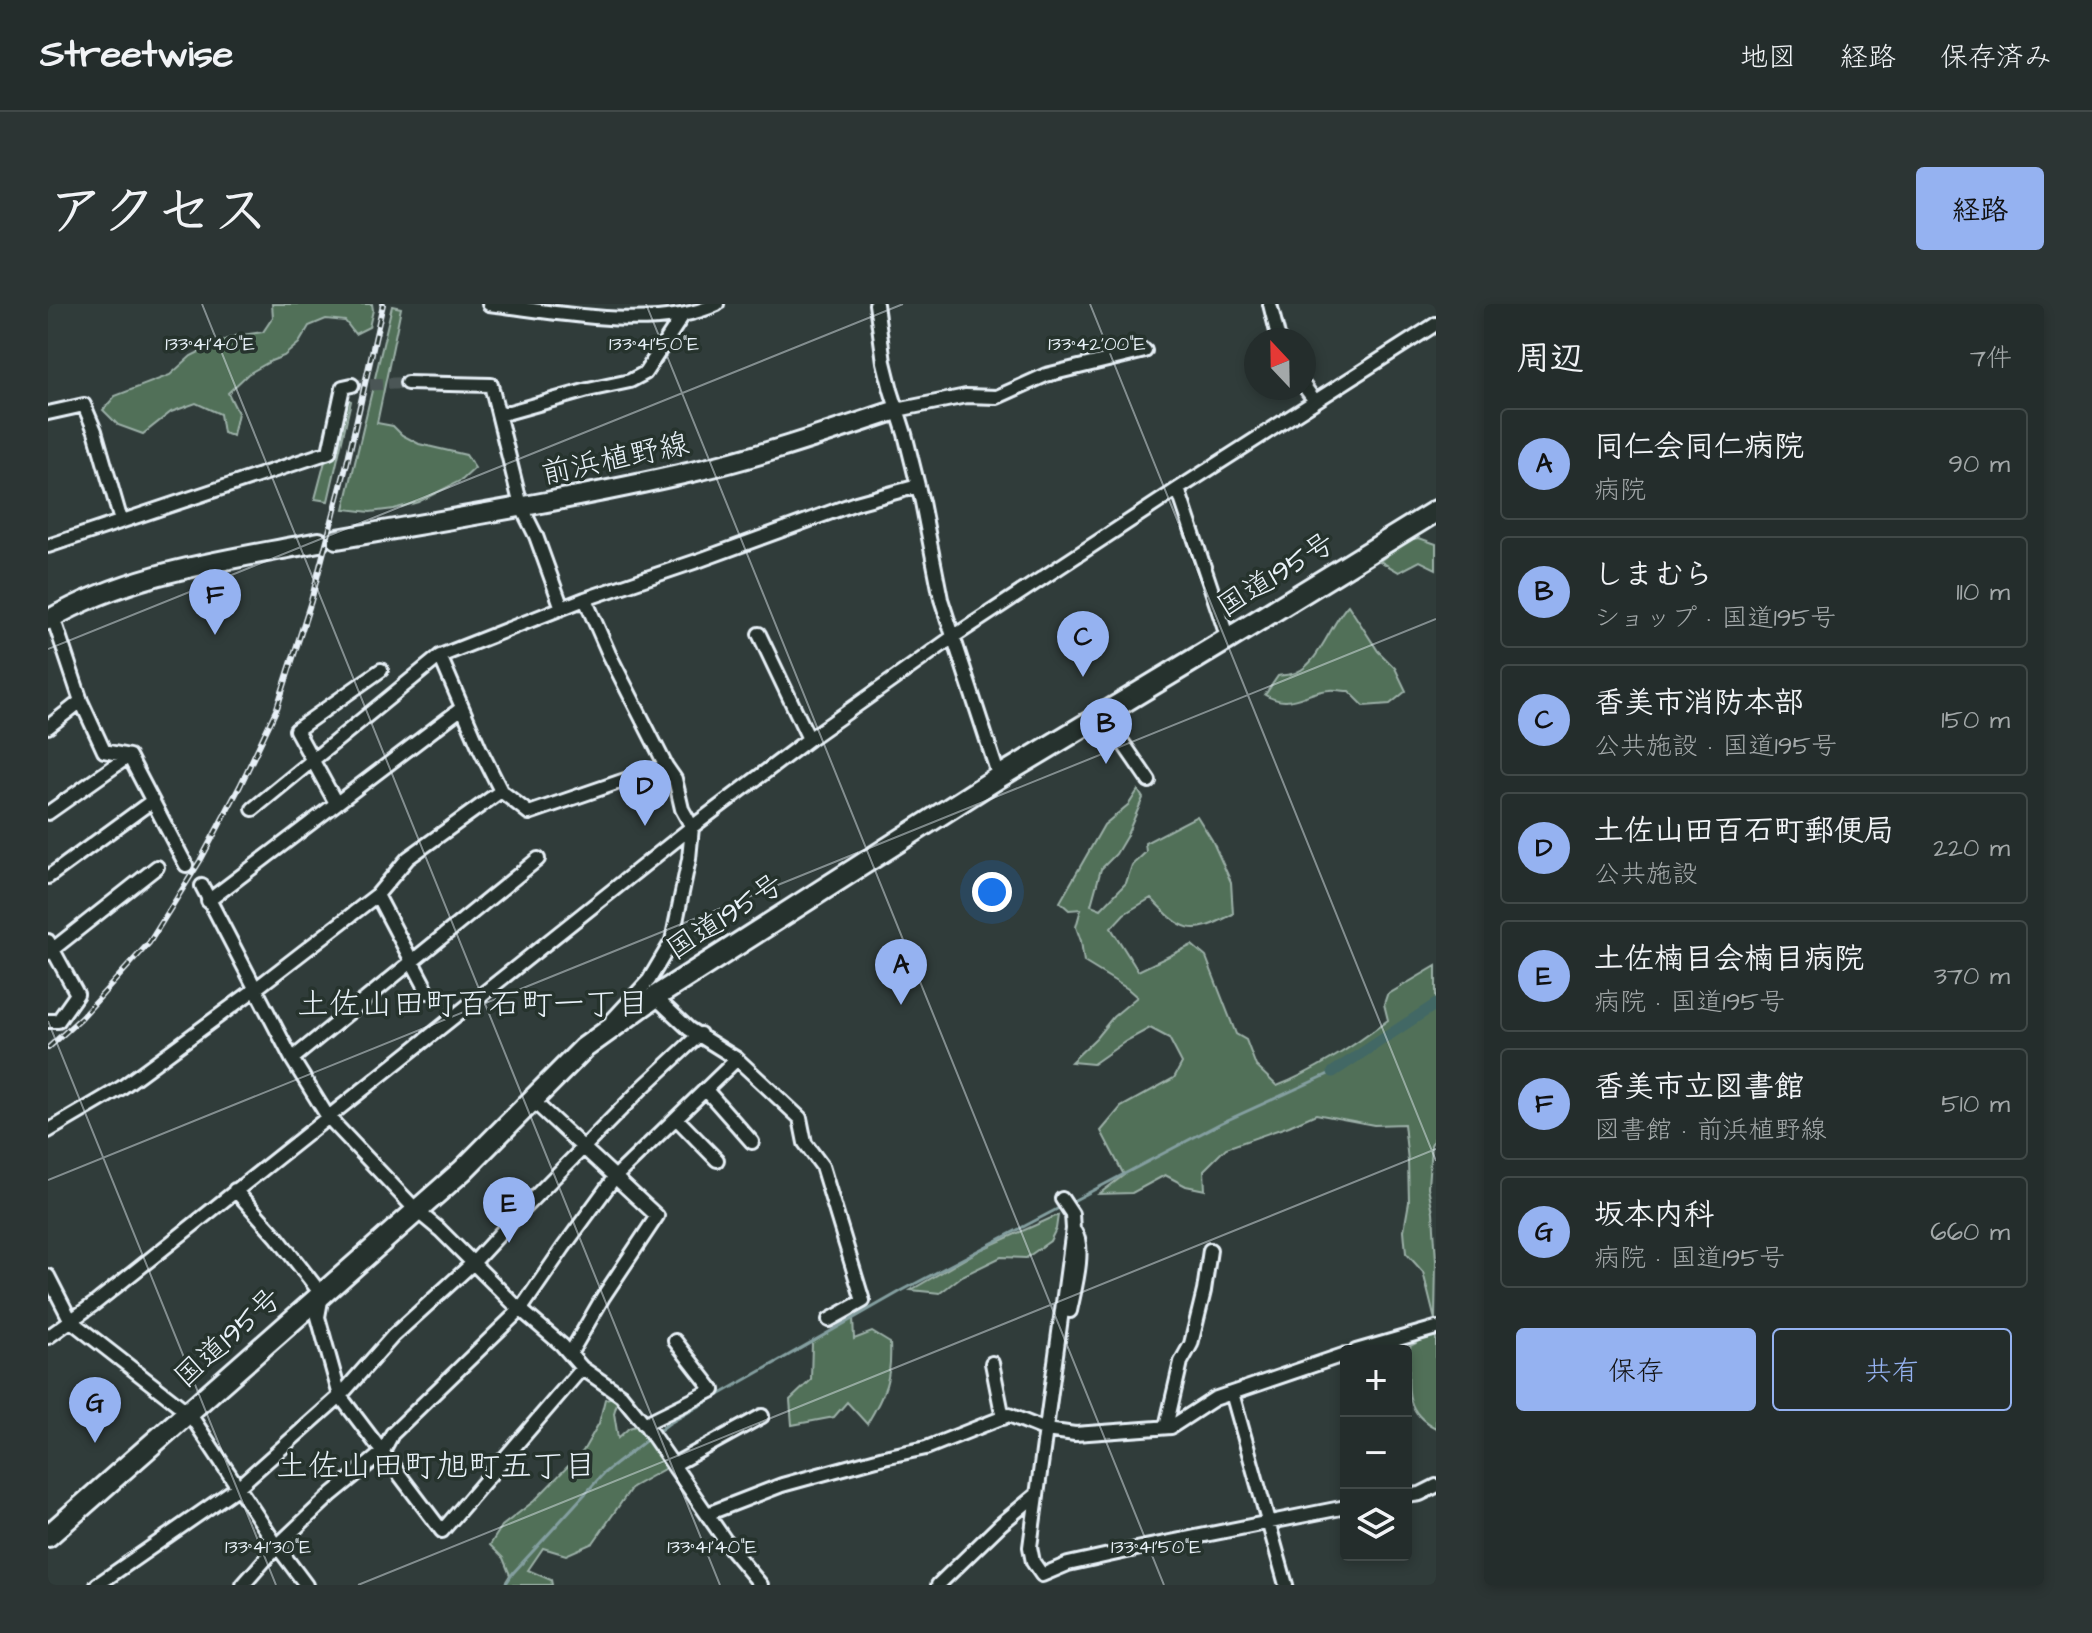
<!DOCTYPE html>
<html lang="ja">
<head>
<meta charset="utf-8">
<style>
	body { margin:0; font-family:"Architects Daughter","Klee One",sans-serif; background:#2c3534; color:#f1f3f6 }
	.controls { position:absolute; right:24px; bottom:24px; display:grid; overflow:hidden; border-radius:8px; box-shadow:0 4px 12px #0003 }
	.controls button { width:72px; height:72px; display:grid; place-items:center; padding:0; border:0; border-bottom:2px solid #414948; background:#242d2c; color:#f1f3f6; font:40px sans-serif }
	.compass { position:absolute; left:1196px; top:24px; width:72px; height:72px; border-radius:50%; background:#242d2c; box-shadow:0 4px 12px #0003; rotate:338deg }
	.you { position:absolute; left:944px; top:588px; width:28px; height:28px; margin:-20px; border:6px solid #fff; border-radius:50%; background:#1a73e8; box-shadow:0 0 0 12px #1a73e833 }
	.badge { display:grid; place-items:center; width:52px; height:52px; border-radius:50%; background:#95b2f1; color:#111; font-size:26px; font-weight:700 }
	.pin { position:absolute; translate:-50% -66px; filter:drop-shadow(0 2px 4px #0008) }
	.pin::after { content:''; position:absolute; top:42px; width:28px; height:24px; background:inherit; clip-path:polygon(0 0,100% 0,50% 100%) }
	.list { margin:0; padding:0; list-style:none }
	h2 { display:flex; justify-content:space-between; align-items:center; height:104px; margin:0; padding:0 32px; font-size:34px }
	h2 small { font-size:26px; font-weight:400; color:#a3a8a9 }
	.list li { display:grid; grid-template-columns:52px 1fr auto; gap:24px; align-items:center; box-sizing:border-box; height:112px; margin:0 16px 16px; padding:0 16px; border:2px solid #414948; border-radius:8px }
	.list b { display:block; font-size:30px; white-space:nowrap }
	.list p { margin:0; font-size:26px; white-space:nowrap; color:#a3a8a9 }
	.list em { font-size:26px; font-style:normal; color:#a3a8a9 }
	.actions { display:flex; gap:16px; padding:24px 32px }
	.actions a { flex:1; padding:18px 0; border:2px solid #95b2f1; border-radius:8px; text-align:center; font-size:28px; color:#95b2f1 }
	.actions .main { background:#95b2f1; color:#111 }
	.icon { flex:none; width:44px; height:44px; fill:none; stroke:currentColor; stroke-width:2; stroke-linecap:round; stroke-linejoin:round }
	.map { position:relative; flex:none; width:1388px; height:1281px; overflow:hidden; border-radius:8px }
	header { display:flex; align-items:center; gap:48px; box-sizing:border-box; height:112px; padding:0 40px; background:#242d2c; border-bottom:2px solid #414948 }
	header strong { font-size:38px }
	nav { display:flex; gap:44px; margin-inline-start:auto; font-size:28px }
	.intro { display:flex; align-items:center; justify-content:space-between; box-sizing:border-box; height:192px; padding:0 48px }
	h1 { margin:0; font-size:56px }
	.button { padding:20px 36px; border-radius:8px; background:#95b2f1; color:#111; font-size:28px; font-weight:700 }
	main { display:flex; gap:48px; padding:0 48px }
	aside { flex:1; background:#242d2c; border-radius:8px; box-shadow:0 4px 12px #0003 }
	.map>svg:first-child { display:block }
	.green { fill:#517059; stroke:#9cb0a8; stroke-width:2 }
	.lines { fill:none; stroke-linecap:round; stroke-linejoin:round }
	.stream { stroke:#849fa0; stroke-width:3 }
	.canal { stroke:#426865; stroke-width:11 }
	.minor-tunnel { stroke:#4c5756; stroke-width:12; stroke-dasharray:12 6; stroke-linecap:butt }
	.minor-casing { stroke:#e8f1f8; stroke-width:18 }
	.primary-casing { stroke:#e8f1f8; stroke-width:24 }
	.trunk-casing { stroke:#e8f1f8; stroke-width:26 }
	.minor { stroke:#26332d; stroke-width:12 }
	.primary { stroke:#26332d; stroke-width:18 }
	.trunk { stroke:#26332d; stroke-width:20 }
	.rail-casing { stroke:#e8f1f8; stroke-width:6 }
	.rail { stroke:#26332d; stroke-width:3; stroke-dasharray:9; stroke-linecap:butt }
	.ticks { fill:none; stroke:#e8f1f8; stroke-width:2; stroke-opacity:0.45 }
	.labels { text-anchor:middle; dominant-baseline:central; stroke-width:7; stroke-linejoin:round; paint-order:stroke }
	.street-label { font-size:30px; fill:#e8f1f8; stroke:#26332d }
	.neighbourhood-label { font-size:32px; fill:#e8f1f8; stroke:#26332d }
	.ticks-label { font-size:20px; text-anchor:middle; fill:#e8f1f8; stroke:#26332d; stroke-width:7; stroke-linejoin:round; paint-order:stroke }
</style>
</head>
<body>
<header>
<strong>Streetwise</strong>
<nav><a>地図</a><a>経路</a><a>保存済み</a></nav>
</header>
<div class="intro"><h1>アクセス</h1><a class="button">経路</a></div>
<main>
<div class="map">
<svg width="1388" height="1281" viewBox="0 0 1388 1281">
	<rect width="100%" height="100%" fill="#303c3a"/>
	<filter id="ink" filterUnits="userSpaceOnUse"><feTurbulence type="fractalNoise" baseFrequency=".0125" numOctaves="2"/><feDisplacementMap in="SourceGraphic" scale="16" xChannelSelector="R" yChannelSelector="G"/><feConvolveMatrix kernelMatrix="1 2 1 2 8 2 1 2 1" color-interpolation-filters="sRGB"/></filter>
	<g filter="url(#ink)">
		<!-- green -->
		<path class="green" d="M224,0H324L325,6L321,23L307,30L297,17L278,15L261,22L251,39L236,52L223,57L200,70L180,89L190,109L185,132L175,129L172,110L148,99L123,108L95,130L70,121L55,106L67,92L122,71L143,52L163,42L187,32L215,28L225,13Z
			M344,2L353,4L329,119L345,122L354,131L371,140L418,151L427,164L414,176L370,198L346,205L322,208L296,205Z
			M294,93L303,97L280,197L267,195Z
			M1371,234L1388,240V265L1372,257L1351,268L1332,257L1358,236Z
			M1300,301L1330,347L1347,364L1358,387L1342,400L1316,402L1301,387C1295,387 1287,385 1281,386C1256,388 1243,406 1217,391L1230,372C1236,371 1244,371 1249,368C1271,359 1283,319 1300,301Z
			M1090,486L1095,494L1078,533L1068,550L1053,565L1043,601L1053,605L1078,579L1084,561L1098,548L1097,539L1149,512L1164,536L1183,578L1185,610C1143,633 1135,628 1103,594L1076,610L1063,624L1090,667L1144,641L1158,653L1188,730L1198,736L1208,762L1229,782C1269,766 1306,742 1340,716L1336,700L1339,691L1388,662V830L1383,841L1380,883L1385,908L1388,957L1387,1016L1375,968L1358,949L1356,926L1361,898L1360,857L1356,820L1326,821L1268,810L1241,822L1178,844L1156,866L1157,886L1138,882L1117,871L1084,889L1051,890L1076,871L1053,827L1073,803L1126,774L1134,759L1121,734L1102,724L1078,737L1045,760L1023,758L1048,734L1065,713L1089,693L1080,685L1036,658L1033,637L1028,623L1033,605L1021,606L1012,598L1056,521L1081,500Z
			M1010,911L1008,925L1002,937L978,954L953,953L914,972L892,989L863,986L934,945Z
			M805,1013L806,1035L824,1028L842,1039C844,1074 837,1090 819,1120L799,1098L786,1113L744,1121L742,1096L763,1076L764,1039Z
			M1387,1029L1388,1031V1124C1352,1107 1361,1076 1362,1042Z
			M571,1092L566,1109L570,1134L581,1124L598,1119L613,1143L616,1165L584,1183L545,1239L518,1251L495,1244L480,1266L503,1276L504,1281H456L462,1271L455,1254L442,1241L454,1222L486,1197L535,1147L551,1119L557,1095Z"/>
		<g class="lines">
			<!-- stream -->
			<path class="stream" d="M1023,898L1173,819L1285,768
				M607,1130L620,1120L855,986L1013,903
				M457,1281L465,1269L556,1169L601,1134"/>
			<!-- canal -->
			<path class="canal" d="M1285,768L1388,700"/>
			<!-- minor-tunnel -->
			<path class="minor-tunnel" d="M304,81L359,79
				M138,561L154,582"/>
			<!-- minor casing -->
			<g class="minor-casing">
				<path id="minor" d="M441,0C508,8 607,29 669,0
					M828,0L836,58L843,86L857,130L874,198L893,295L951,473
					M1222,0L1231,36
					M359,79L443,81L473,202L488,232L514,304
					M1256,82L1267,97
					M849,106L918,92L949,93L998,71L1097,47
					M0,109L36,101L47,127L73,217
					M451,111L540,86L582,77L597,69L635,11
					M1130,185L1180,335
					M0,242L281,148L295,83L304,81
					M537,295L561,350L618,462L627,475L634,505L644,523L641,555L624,637L601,676L564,716
					M5,313L33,397L56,447L81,452L138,561
					M711,330L761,435
					M392,352L432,445L453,487L481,509L618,462
					M1055,410L1101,477
					M0,423L33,397
					M288,499L248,426L333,366
					M205,505L392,352L537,295L652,256L808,199L870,182
					M0,509L81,452
					M0,573L104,497
					M154,582L244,755L280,813L369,907L392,926L465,999L514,1041L534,1064L573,1091L599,1123L683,1245L713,1281
					M329,591L380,688
					M160,597L414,404
					M0,637L29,690L10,717H0
					M0,649L109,563
					M607,693L641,725L689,755L752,814L757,839L774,862L815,997L781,1016
					M244,755L490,555
					M658,786L704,838
					M484,796L609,912L555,993L522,1050
					M628,814L669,856
					M0,827L73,784L206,686L329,591L360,554L453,487
					M187,886L229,933L274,991L270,1013L292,1092L394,1227L534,1064
					M1014,895L1024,910L1025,925L982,1243L985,1258L994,1271L1020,1260L1097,1243L1298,1203
					M0,972L23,1017L141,1109L229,1242L258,1281
					M1022,1007C1026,987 1038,945 1027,928
					M0,1033L46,1000L644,523L761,435L905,333L1130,185L1388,20
					M1308,1047L1388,1024
					M944,1059L955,1114
					M1184,1089L1238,1281
					M596,1120L665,1086L627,1037
					M1118,1123L1133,1058L1143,1040L1156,987L1162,946
					M625,1161L714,1112
					M1358,1192L1372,1190L1388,1182
					M659,1210L734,1181L836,1153L878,1144L961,1111L998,1126L1027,1130L1123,1123L1166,1095L1298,1050
					M49,1281L190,1183L292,1092L345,1032L425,959L473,907L593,785L652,730
					M195,1281L229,1242L284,1190L334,1149L344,1130L473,1005L515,944L566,874L689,755
					M890,1281L953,1220L988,1191"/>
			</g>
			<!-- primary casing -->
			<g class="primary-casing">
				<path id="primary" d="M289,235C408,214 527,195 644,168C714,152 782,128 849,106
					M0,316C85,267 176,257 271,238"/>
			</g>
			<!-- trunk casing -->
			<g class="trunk-casing">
				<path id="trunk" d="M0,1232L415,866L536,744L607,693L951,473L1180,335L1388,207"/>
			</g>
			<!-- minor -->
			<use href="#minor" class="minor"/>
			<!-- primary -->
			<use href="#primary" class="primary"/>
			<!-- trunk -->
			<use href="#trunk" class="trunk"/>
			<!-- rail casing -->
			<g class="rail-casing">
				<path id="rail" d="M0,744L33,714L101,639L152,557L192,482L229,404L263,297L299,159L335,0"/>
			</g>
			<!-- rail -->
			<use href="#rail" class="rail"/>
		</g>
	</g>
	<!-- ticks -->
	<path class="ticks" d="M154,0L672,1281M598,0L1116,1281M1042,0L1388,857M0,345L855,0M0,717L228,1281M0,876L1388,315M310,1281L1388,845"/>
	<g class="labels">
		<!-- street labels -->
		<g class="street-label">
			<text transform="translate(567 155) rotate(-12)">前浜植野線</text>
			<text transform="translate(1228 271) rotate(-32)">国道195号</text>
			<text transform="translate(677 613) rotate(-33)">国道195号</text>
			<text transform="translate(180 1034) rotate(-42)">国道195号</text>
		</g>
		<!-- neighbourhood labels -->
		<g class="neighbourhood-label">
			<text x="425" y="700">土佐山田町百石町一丁目</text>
			<text x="388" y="1162">土佐山田町旭町五丁目</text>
		</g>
	</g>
	<g class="ticks-label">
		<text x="162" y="46">133°41'40"E</text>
		<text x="606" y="46">133°41'50"E</text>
		<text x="1049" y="46">133°42'00"E</text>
		<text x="220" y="1249">133°41'30"E</text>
		<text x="664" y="1249">133°41'40"E</text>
		<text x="1108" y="1249">133°41'50"E</text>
	</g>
</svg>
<div class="controls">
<button>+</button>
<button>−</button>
<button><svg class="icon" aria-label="layers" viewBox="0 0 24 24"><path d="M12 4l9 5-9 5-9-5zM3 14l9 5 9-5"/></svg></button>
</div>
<svg class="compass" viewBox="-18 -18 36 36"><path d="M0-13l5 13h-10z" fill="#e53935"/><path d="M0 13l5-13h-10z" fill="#a3a8a9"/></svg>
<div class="you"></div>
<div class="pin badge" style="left:853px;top:701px">A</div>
<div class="pin badge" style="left:1058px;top:460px">B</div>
<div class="pin badge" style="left:1035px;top:373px">C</div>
<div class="pin badge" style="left:597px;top:522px">D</div>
<div class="pin badge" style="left:461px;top:939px">E</div>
<div class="pin badge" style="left:167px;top:331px">F</div>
<div class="pin badge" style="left:47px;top:1139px">G</div>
</div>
<aside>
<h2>周辺<small>7件</small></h2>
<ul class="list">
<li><span class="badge">A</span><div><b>同仁会同仁病院</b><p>病院</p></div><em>90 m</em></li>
<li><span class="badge">B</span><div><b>しまむら</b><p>ショップ · 国道195号</p></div><em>110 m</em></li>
<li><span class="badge">C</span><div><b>香美市消防本部</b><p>公共施設 · 国道195号</p></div><em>150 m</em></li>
<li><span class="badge">D</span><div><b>土佐山田百石町郵便局</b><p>公共施設</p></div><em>220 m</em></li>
<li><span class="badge">E</span><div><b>土佐楠目会楠目病院</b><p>病院 · 国道195号</p></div><em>370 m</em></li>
<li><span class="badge">F</span><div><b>香美市立図書館</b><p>図書館 · 前浜植野線</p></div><em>510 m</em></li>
<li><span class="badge">G</span><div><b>坂本内科</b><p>病院 · 国道195号</p></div><em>660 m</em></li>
</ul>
<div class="actions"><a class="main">保存</a><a>共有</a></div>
</aside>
</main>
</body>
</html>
